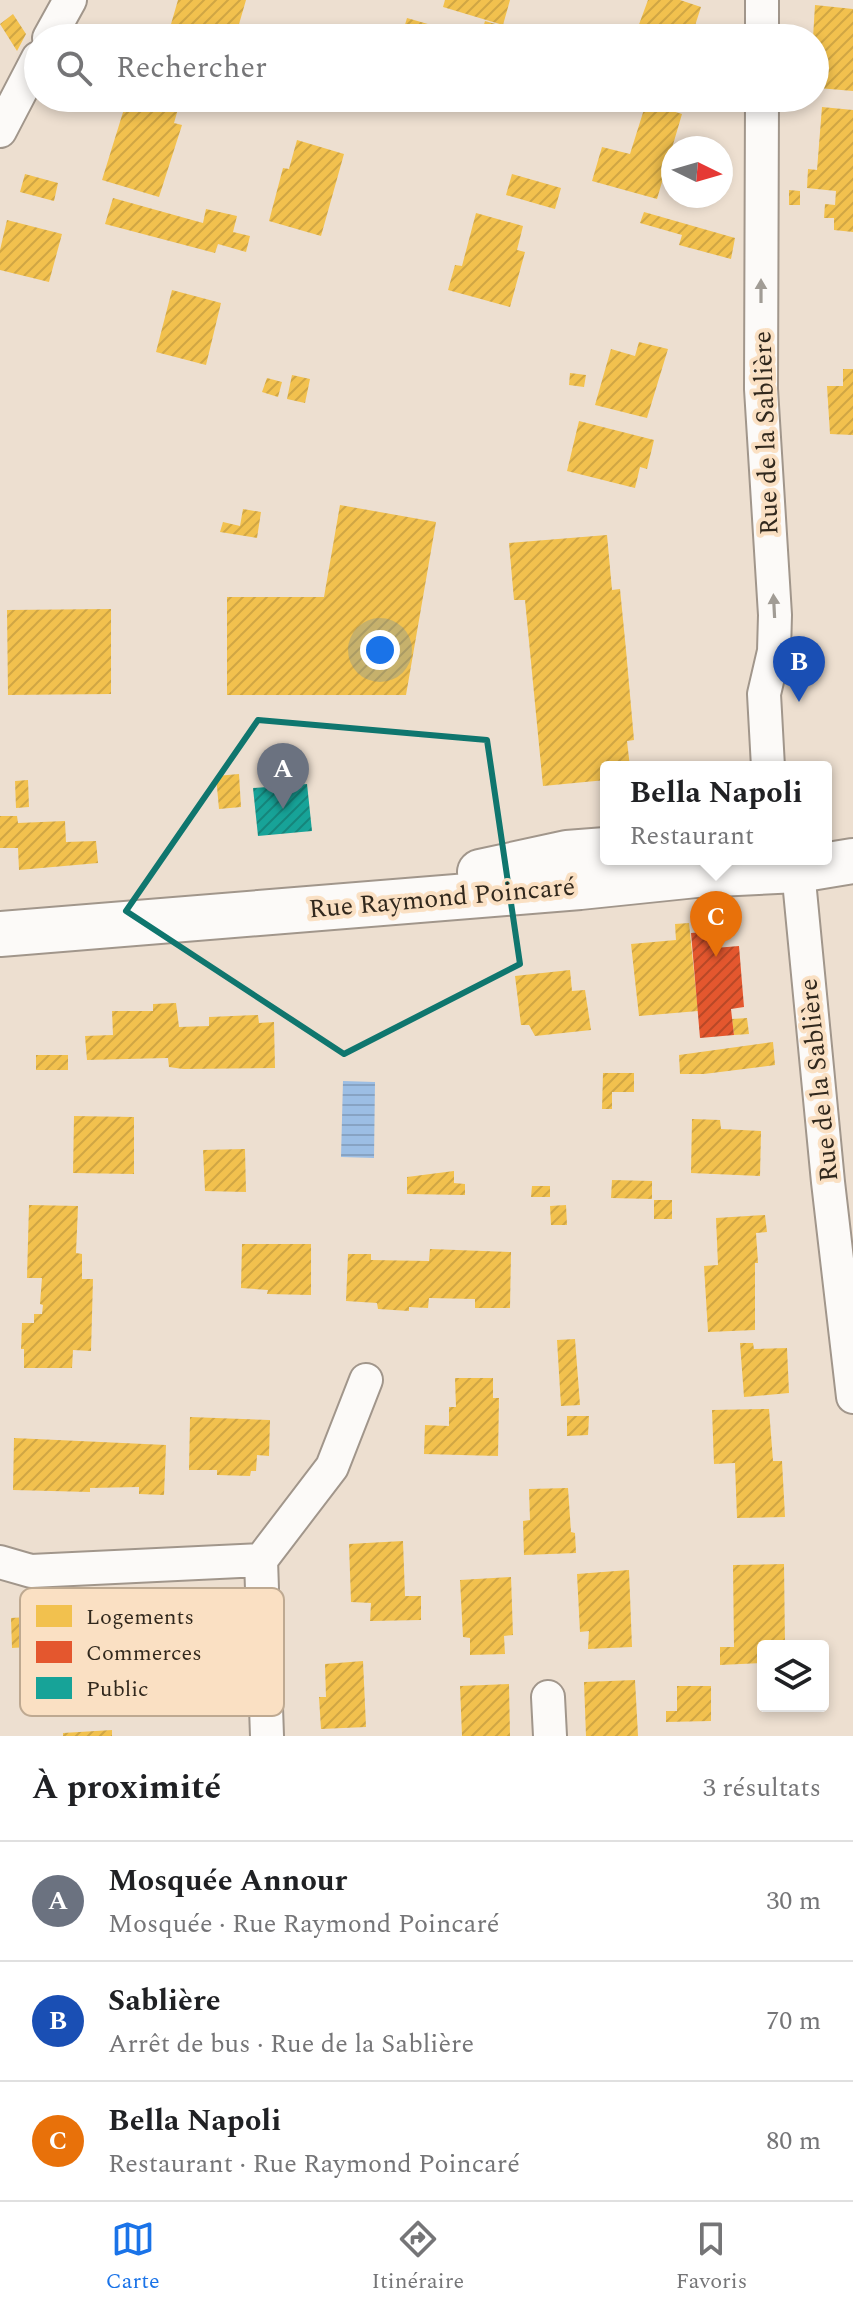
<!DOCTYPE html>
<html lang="fr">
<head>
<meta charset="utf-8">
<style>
	body { margin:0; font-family:Spectral,serif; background:#f6f6f6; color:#202124 }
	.controls { position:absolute; right:24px; bottom:24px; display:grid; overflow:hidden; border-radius:8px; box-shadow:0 4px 12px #0003 }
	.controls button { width:72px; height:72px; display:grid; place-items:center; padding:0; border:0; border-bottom:2px solid #e0e0e0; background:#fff; color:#202124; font:40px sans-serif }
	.compass { position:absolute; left:661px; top:136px; width:72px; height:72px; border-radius:50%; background:#fff; box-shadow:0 4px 12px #0003; rotate:95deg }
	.you { position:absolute; left:380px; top:650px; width:28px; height:28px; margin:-20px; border:6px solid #fff; border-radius:50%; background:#1a73e8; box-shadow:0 0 0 12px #1a73e833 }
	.badge { display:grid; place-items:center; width:52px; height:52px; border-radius:50%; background:#1a73e8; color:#fff; font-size:26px; font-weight:700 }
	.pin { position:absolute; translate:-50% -66px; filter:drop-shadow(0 2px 4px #0008) }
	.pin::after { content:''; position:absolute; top:42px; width:28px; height:24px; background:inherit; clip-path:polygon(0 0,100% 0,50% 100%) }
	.popup { position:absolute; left:600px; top:761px; width:232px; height:104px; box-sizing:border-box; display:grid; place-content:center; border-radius:8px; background:#fff; filter:drop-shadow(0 2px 6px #0005); font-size:26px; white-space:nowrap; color:#757577 }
	.popup b { font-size:30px; color:#202124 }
	.popup::after { content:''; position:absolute; left:50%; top:100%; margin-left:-16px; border:16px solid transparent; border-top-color:#fff }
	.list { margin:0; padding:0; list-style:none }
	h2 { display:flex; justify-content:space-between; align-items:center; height:104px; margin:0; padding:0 32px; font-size:34px }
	h2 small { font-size:26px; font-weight:400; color:#757577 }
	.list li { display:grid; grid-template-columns:52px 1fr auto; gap:24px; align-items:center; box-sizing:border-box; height:120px; padding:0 32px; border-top:2px solid #e0e0e0 }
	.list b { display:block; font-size:30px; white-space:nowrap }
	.list p { margin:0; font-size:26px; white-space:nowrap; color:#757577 }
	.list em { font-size:26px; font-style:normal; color:#757577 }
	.icon { flex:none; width:44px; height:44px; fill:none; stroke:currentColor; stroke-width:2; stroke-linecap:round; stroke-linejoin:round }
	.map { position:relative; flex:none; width:853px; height:1736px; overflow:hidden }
	.search { position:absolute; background:#fff; box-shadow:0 4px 12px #0003; left:24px; right:24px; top:24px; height:88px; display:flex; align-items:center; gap:20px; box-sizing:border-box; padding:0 28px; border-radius:44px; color:#757577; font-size:30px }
	.sheet { height:464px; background:#fff }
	nav { display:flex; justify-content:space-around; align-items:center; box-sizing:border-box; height:112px; border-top:2px solid #e0e0e0; background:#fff; font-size:22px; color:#757577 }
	nav a { display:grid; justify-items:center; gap:4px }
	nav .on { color:#1a73e8 }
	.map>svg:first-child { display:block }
	.water { fill:url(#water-rules) }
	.homes { fill:url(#homes-hatch) }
	.shops { fill:url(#shops-hatch) }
	.public { fill:url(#public-hatch) }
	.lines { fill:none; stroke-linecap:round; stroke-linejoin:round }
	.minor-casing { stroke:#a1968b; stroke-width:36 }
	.secondary-casing { stroke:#a1968b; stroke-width:48 }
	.minor { stroke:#fcfaf8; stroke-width:32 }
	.secondary { stroke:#fcfaf8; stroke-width:44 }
	.oneway { fill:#a19c95 }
	.marked { fill:none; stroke:#0f766e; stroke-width:6; stroke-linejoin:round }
	.labels { text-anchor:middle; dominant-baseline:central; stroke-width:8; stroke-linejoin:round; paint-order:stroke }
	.street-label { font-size:26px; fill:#31281d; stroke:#fae0c3 }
	.key { fill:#fae0c3; stroke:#bea991; stroke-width:2 }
	.key-label { font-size:22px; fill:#31281d }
</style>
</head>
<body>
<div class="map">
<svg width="853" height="1736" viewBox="0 0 853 1736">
	<defs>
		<pattern id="water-rules" width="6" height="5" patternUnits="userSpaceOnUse" patternTransform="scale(2)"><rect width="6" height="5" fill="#9cbee4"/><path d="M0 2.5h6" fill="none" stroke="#87a3c3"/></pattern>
		<pattern id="homes-hatch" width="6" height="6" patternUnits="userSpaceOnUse" patternTransform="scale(2)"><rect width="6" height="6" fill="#f2c14e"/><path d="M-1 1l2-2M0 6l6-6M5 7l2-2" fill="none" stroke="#d0a644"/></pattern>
		<pattern id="shops-hatch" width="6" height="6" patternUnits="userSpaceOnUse" patternTransform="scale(2)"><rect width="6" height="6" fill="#e4572e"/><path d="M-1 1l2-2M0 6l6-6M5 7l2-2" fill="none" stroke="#b94827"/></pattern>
		<pattern id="public-hatch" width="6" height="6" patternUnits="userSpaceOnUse" patternTransform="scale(2)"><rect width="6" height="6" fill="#17a398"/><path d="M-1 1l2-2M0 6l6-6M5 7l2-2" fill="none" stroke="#15857b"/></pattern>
	</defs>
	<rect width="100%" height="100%" fill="#eddfd0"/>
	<!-- water -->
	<path class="water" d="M343,1081L375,1082L374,1158L341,1157Z"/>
	<!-- homes -->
	<path class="homes" d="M178,0H246L235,38H167Z
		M445,0H510L503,25L443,7Z
		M648,0H680L701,7L691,38H634Z
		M815,5L853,9V91L818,88L819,70H815L817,40L813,38Z
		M13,14L26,34L17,51L0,24Z
		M407,18L459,33L457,38H401Z
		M485,21L527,33L525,38H480Z
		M118,98H165L180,102L174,123L182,125L159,197L102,180L124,109L115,107Z
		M646,103L682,114L657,199L592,181L602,147L630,154Z
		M822,107L853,110V232L834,230V218H824L825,204L835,205L836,191L807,188L808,169L817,170Z
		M297,140L344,154L321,236L269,221L283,168L289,169Z
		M25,174L58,183L54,201L20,192Z
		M512,174L561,188L555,209L506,195Z
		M789,190L800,191V205H789Z
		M113,198L203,223L206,209L237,216L233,232L250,236L246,252L218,244L215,253L105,224Z
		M644,212L735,238L731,259L679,245L682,235L640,223Z
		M476,213L523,226L517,250L525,252L510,307L448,290L455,265L462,266Z
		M7,220L62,234L49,282L0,270V250Z
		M172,290L221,303L206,365L156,352Z
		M639,342L668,349L647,418L595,405L611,349L635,356Z
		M843,369H853V435L830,434L827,386H843Z
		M570,373L586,375L584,387L569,385Z
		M292,375L310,379L305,403L287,399Z
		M267,378L282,382L278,397L262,392Z
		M579,421L654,440L647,469L640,467L635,488L567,471Z
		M340,505L436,522L406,695H227V597H324Z
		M243,509L261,512L257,538L220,532L223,522L240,526Z
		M607,535L612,590L620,589L626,650L634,740L627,741L630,767H606V780L543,786L525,600H514L509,543Z
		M111,609V694L8,695L7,610Z
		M239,774L241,807L219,809L216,776Z
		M28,780L29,807L16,808L15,781Z
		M0,816H17L18,823L65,821L66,842L96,841L98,863L19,870L18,848H0Z
		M689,923L698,1011L639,1016L631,944L676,940L675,924Z
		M570,970L572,991L585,990L591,1030L535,1036L529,1025H521L515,976Z
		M176,1003L179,1027L209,1026V1017L258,1015L259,1023L274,1022L275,1068L183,1069L169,1067L168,1058L87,1060L85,1036L113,1035L112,1011H153V1004Z
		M747,1018L749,1034L734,1035L732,1019Z
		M773,1042L775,1065L704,1074H680L679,1055Z
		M36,1055H68V1070H36Z
		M603,1073H634V1092H612V1109H602Z
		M74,1116L134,1117V1174L73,1173Z
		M692,1119L720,1120L721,1129L761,1131L760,1176L691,1173Z
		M245,1149L246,1192L205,1191L203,1150Z
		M454,1171V1183L465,1184V1195L407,1194V1177Z
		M612,1180L652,1181V1199L611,1198Z
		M532,1186H550V1197H531Z
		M654,1200H672V1219H654Z
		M29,1205L78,1206L76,1253L82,1254V1279H93L91,1351L73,1350L72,1368H24V1349H21L22,1323H34V1314H42L43,1305L40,1304L42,1278H27Z
		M566,1205L567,1225H551L550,1206Z
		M765,1215L767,1232L756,1233L758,1263H755V1330L708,1332L704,1266L718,1265L716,1218Z
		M242,1244H311V1295L267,1294L268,1290L241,1288Z
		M430,1249L511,1252L510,1308H475V1299L429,1298L428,1308L409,1307V1311L378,1309L377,1303L346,1301L348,1254H371V1260L429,1261Z
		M575,1339L580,1405L561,1406L557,1340Z
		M740,1343H753L754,1349L787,1348L789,1393L744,1397Z
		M455,1378H493V1398H499L498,1456L424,1454L425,1425L449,1426V1407H456Z
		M769,1409L773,1461H782L785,1517L737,1518L735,1463L714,1464L712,1410Z
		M567,1416H589L588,1435L567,1436Z
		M190,1417L270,1420L269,1456L257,1455L256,1471H251L250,1476L217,1475V1470H189Z
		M14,1438L166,1445L164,1495L139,1494V1487L90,1488V1492L13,1490Z
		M568,1488L571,1532L575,1533L576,1553L524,1555L523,1521L530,1520L529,1489Z
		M403,1541L405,1596H421V1620L370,1621L371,1603L351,1602L349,1544Z
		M784,1564L785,1646H763L762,1663L720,1665V1647H734L733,1565Z
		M629,1570L632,1647L588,1649L589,1631L580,1632L577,1574Z
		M511,1577L513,1635L504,1636L505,1654L470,1655V1638L463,1637L460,1580Z
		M27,1617L28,1647L12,1648L11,1618Z
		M363,1661L366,1727L321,1729L319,1697H326L325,1664Z
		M635,1680L638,1736H586L584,1682Z
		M509,1684L510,1736H462L460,1686Z
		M677,1686H711V1721L666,1722V1711H677Z
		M112,1730V1736H63V1733Z"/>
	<!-- shops -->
	<path class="shops" d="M713,931L715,948L739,946L744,1007L731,1009L734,1035L700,1038L691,933Z"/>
	<!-- public -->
	<path class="public" d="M307,784L312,831L258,836L253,788Z"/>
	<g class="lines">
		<!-- minor casing -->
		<g class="minor-casing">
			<path id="minor" d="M762,0V38
				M49,38L70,0
				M762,98L761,389L775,615L774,651L764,694L768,767
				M0,131L38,58
				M790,859L798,870L828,1182L853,1397
				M0,1562L31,1571L261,1560
				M548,1697L550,1736
				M267,1736L261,1560L332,1467L366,1380"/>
		</g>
		<!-- secondary casing -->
		<g class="secondary-casing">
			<path id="secondary" d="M480,872L567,853L606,850
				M0,934L580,887L696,875L798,870L853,861"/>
		</g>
		<!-- minor -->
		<use href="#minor" class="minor"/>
		<!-- secondary -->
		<use href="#secondary" class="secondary"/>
	</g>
	<!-- one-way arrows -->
	<defs><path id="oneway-solid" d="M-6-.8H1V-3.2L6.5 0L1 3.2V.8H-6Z" transform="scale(2)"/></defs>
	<g class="oneway">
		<use href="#oneway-solid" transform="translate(761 291) rotate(-90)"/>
		<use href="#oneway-solid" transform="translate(774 606) rotate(-93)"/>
	</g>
	<!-- marked area -->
	<path class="marked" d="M258,720L487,740L520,964L344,1054L126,911Z"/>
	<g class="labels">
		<!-- street labels -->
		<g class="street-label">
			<text transform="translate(766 433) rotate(-92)">Rue de la Sablière</text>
			<text transform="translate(442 898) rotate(-5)">Rue Raymond Poincaré</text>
			<text transform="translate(819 1080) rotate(-96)">Rue de la Sablière</text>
		</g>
	</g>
	<!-- legend -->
	<rect x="20" y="1588" width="264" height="128" rx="12" class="key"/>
	<rect x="36" y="1605" width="36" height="22" fill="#f2c14e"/>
	<rect x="36" y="1641" width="36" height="22" fill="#e4572e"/>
	<rect x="36" y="1677" width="36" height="22" fill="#17a398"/>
	<g class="key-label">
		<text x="86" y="1624">Logements</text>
		<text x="86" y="1660">Commerces</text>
		<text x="86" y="1696">Public</text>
	</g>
</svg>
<div class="controls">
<button><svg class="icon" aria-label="layers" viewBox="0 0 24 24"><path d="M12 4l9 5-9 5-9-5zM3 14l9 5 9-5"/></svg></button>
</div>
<svg class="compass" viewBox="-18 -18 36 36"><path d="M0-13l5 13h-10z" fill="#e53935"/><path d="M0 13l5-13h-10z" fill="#757577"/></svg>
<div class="you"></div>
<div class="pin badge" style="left:283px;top:809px;background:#6b7280">A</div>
<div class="pin badge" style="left:799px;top:702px;background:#1a4fb4">B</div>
<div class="pin badge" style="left:716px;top:957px;background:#e8710a">C</div>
<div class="popup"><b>Bella Napoli</b>Restaurant</div>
<div class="search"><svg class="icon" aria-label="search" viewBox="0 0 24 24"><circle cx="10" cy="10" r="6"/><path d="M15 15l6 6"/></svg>Rechercher</div>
</div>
<section class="sheet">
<h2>À proximité<small>3 résultats</small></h2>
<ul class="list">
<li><span class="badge" style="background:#6b7280">A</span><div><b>Mosquée Annour</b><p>Mosquée · Rue Raymond Poincaré</p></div><em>30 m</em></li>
<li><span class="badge" style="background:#1a4fb4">B</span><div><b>Sablière</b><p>Arrêt de bus · Rue de la Sablière</p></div><em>70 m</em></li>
<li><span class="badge" style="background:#e8710a">C</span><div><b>Bella Napoli</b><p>Restaurant · Rue Raymond Poincaré</p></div><em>80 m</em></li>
</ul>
</section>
<nav>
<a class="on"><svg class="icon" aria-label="map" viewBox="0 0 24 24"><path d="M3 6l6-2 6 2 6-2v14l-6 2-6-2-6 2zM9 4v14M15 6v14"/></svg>Carte</a>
<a><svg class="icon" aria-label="directions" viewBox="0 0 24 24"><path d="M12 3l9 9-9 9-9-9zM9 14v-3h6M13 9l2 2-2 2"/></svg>Itinéraire</a>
<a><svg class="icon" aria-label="saved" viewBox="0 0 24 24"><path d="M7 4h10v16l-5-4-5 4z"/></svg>Favoris</a>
</nav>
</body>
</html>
